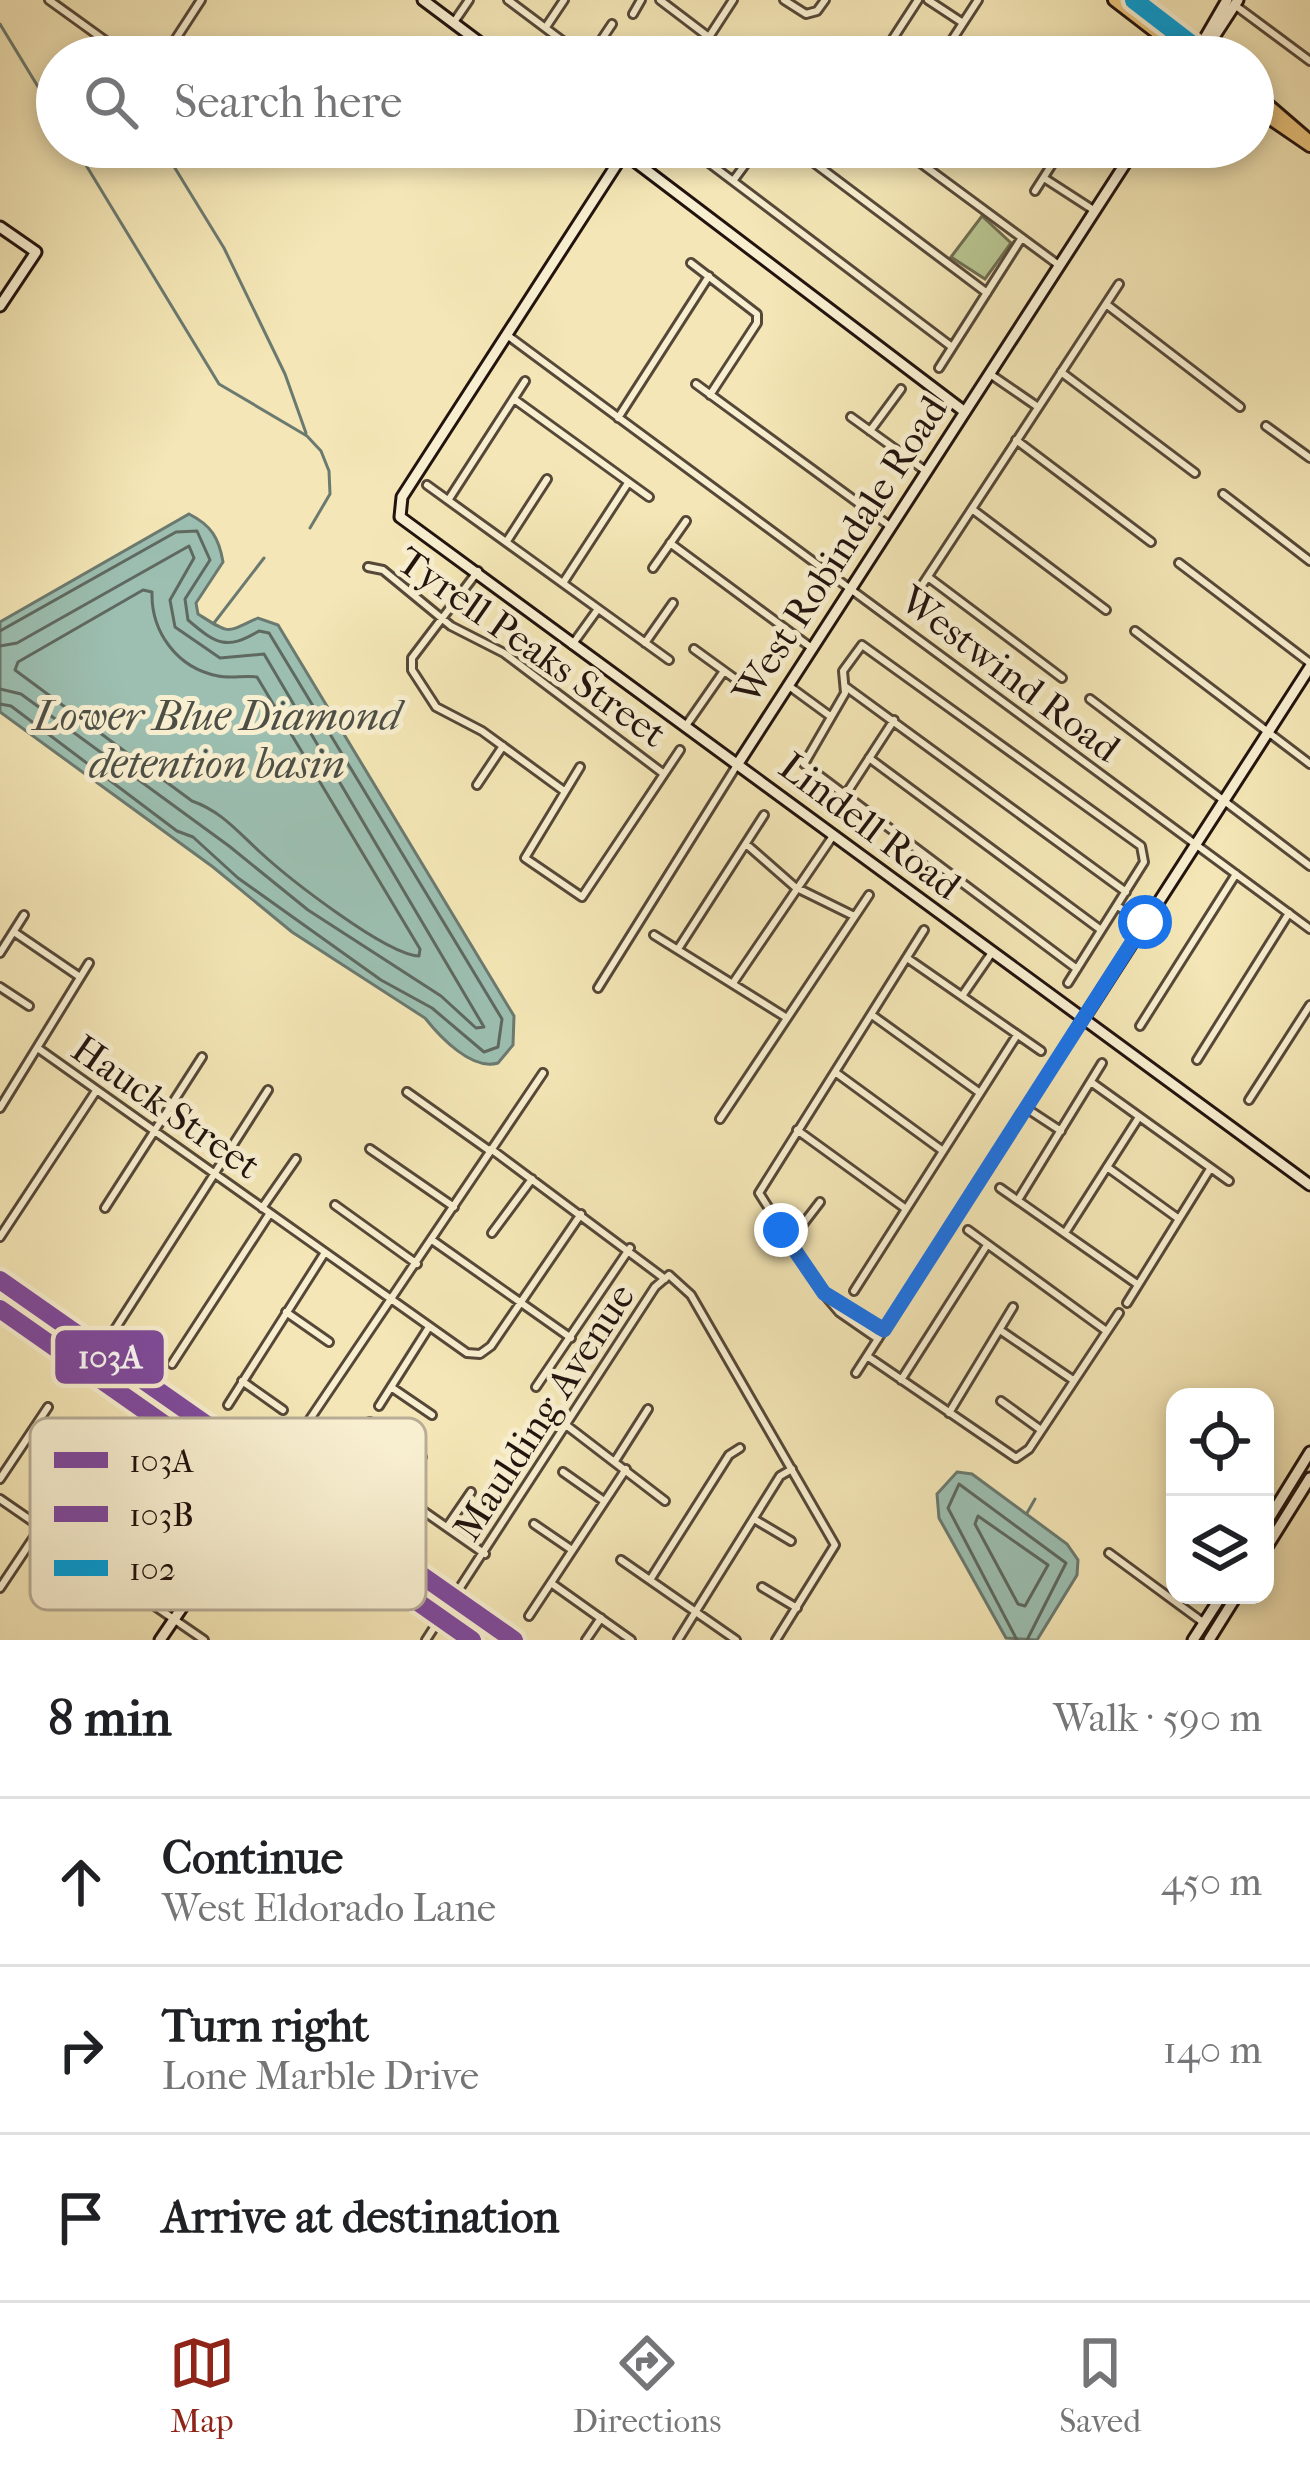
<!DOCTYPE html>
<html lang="en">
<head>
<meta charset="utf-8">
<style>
	body { margin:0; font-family:"IM FELL French Canon",serif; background:#f6f6f6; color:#202124 }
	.controls { position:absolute; right:36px; bottom:36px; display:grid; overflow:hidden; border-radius:24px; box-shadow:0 6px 18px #0003 }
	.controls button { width:108px; height:108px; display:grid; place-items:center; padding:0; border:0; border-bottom:3px solid #e0e0e0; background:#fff; color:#202124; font:60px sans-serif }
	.stop { position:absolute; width:36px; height:36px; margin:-27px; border:9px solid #1a73e8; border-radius:50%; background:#fff }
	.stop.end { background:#1a73e8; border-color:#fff; box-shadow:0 3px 12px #0008 }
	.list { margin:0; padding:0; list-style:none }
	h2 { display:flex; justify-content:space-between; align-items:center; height:156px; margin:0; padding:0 48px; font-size:51px }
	h2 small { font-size:39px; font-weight:400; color:#757577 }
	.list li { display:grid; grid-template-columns:78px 1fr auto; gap:36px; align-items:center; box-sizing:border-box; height:168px; padding:0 48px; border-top:3px solid #e0e0e0 }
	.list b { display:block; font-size:45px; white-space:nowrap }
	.list p { margin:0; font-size:39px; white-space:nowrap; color:#757577 }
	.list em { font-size:39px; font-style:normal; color:#757577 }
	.icon { flex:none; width:66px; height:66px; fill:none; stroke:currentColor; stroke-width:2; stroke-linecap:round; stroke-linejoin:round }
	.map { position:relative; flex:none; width:1310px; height:1640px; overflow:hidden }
	.search { position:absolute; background:#fff; box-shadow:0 6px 18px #0003; left:36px; right:36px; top:36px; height:132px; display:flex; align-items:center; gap:30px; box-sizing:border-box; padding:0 42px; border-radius:66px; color:#757577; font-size:45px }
	.sheet { height:660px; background:#fff }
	nav { display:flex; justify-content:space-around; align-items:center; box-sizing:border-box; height:168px; border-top:3px solid #e0e0e0; background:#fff; font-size:33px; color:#757577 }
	nav a { display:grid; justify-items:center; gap:6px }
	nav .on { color:#8f2418 }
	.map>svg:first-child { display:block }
	.green { fill:#b8c691; stroke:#6d6c50; stroke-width:3 }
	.water { fill:#9cbfb1; stroke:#6b7a70; stroke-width:3 }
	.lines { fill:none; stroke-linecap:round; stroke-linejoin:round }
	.shore { stroke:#5f6960; stroke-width:3 }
	.stream { stroke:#6b7a70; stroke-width:3 }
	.street-casing { stroke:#564838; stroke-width:12 }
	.secondary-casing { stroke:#22130e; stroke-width:15 }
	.primary-casing { stroke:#22130e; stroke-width:16 }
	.street { stroke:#f8efd0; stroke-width:6 }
	.secondary { stroke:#f8efd0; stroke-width:9 }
	.primary { stroke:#eac37b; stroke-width:10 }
	.bus-1-casing { stroke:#f8efd0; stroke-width:27 }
	.bus-2-casing { stroke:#f8efd0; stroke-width:27 }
	.bus-3-casing { stroke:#f8efd0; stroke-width:27 }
	.bus-1 { stroke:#804c9e; stroke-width:18 }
	.bus-2 { stroke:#804c9e; stroke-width:18 }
	.bus-3 { stroke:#00a0dc; stroke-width:18 }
	.route { stroke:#1a73e8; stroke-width:15 }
	.labels { text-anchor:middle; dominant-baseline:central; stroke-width:10; stroke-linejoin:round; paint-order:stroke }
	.street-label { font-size:39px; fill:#22130e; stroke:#f8efd0 }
	.water-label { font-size:42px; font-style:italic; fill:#4d4f47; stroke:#f8efd0 }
	.key { fill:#f8efd0; stroke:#b8ad96; stroke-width:3 }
	.key-label { font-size:33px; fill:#22130e }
	.line-badge { stroke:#f8efd0; stroke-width:4.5 }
	.badge-label { font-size:33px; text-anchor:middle; font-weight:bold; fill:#fff }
</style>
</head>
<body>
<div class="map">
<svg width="1310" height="1640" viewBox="0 0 1310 1640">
	<rect width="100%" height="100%" fill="#f4e6b6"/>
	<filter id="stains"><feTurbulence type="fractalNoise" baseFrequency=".00167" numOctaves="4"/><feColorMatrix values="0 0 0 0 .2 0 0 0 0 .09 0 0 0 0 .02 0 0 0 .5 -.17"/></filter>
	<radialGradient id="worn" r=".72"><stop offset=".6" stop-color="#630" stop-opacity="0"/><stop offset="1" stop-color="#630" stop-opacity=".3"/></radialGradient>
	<!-- green -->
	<path class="green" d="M982,216L1011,243L985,279L951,257Z"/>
	<!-- water -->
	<path class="water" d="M189,514C211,525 219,538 223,562L196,603L198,614C231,635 225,633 258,618L278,625L514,1016L513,1045L498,1063C472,1071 440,1037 425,1018L292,932L213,867L0,712V622Z
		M957,1472L972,1474L1067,1544L1078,1560L1077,1575L1037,1640L1006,1638L939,1518L937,1494Z"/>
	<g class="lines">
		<!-- shore -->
		<path class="shore" d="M143,590L152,592C151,632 177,668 218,676C231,679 245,675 257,677L420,949L419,956C386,955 287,877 260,852C238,832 221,811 192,801L15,670L18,662Z
			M0,631L176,532L197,531L210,560L185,599L188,620C217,645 227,650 259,631L269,633L502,1019L498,1047L484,1052L432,1008L381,980L238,878L193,837L177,831L11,706L0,704
			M0,646L17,643L189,546L194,558L170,600L175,627L220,658L264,654L484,1027L476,1028L441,996L308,910L229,846L21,694L0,689
			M978,1516L1048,1565L1025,1606L1018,1604L975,1524Z
			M1017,1640L948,1508L959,1484L1066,1563L1027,1640"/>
		<!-- stream -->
		<path class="stream" d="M0,24L57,118
			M75,147L219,384L307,436L321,451L329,471L330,494L310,528
			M162,147L224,248L285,374L306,433
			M214,623L264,558
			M1027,1513L1035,1499"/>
		<!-- street casing -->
		<g class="street-casing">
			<path id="street" d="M49,0L128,57
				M508,0L584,57
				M660,0L735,57
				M784,0L806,14L817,11L825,0
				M928,0L963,23
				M1236,6L1310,61
				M633,14L641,0
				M454,22L469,0
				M546,27L564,0
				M709,37L733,0
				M164,57L201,0
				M590,57L612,24
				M654,57L656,55
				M881,57L918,0
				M941,57L978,0
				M993,57L997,51
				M688,147L952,347
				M793,147L987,293
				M899,147L1060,266
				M972,147L987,159
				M97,159L105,147
				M668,161L677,147
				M923,164L934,147
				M1044,178L1095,211
				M733,181L758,147
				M1035,191L1063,147
				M691,263L757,314V323L710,395
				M1106,304L1240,407
				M507,335L1310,929
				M939,368L1021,239
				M1061,372L1195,473
				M990,374L1038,407
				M696,384L891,527
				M514,399L649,497
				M851,417L927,472
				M618,418L709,276
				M1266,426L1310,458
				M870,431L901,389
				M1016,440L1151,542
				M427,485L669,660
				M1223,494L1310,561
				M449,499L525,381
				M972,509L1106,610
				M507,541L547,479
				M670,543L813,649
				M1179,563L1310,663
				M368,567L383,570L451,626L504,653L664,774
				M653,568L686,521
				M478,571L412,658V670L436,707L482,731L564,791
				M928,577L1062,678
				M563,583L628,483
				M915,596L1119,284
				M1135,631L1310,764
				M645,643L673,603
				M572,645L598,609
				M694,649L756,694
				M789,686L830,716
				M846,687L1126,892
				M1090,699L1310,866
				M685,727L724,671
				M869,758L1101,930
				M580,767L525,858L582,897L680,750
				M477,785L503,746
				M844,797L894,720
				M746,844L795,887L854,916
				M1117,906L1145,922
				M14,932L80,977
				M654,935L787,1018
				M678,949L764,815
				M0,953L24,915
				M907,958L1041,1051
				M733,983L833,836
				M1068,983L1144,862L1141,846L862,645L843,671L845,693L804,764L1077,969
				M0,987L29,1006
				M598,988L737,765
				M962,996L991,954
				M872,1015L980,1093
				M1140,1026L1236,874
				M39,1049L467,1353L480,1354L491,1346L581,1214
				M1197,1060L1289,913
				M835,1072L943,1151
				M1091,1082L1229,1181
				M407,1092L490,1151
				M1249,1100L1310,1005
				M0,1108L89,963
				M1026,1108L1061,1131
				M720,1119L869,895
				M797,1130L906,1209
				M370,1149L454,1207
				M491,1149L665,1279
				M1107,1167L1179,1219
				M1000,1188L1137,1284
				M1018,1200L1102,1063
				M335,1205L417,1264
				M105,1208L202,1057
				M262,1208L296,1159
				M968,1230L1105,1330
				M492,1233L532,1179
				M1065,1233L1139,1117
				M0,1237L96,1091
				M432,1240L571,1338
				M790,1241L820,1202
				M854,1291L1017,1035
				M833,1302L884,1330
				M1127,1303L1210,1169
				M286,1312L329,1342
				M1000,1330L1073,1380
				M878,1339L839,1312L823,1293L759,1193L924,930
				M103,1348L268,1090
				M867,1356L1016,1458L1029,1449L1119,1313
				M172,1364L270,1213
				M856,1373L1082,1021
				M901,1380L987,1245
				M242,1381L283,1410
				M391,1387L432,1415
				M536,1387L630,1248
				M1001,1401L1041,1430
				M228,1405L324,1254
				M379,1406L429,1327
				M949,1413L1013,1307
				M566,1425L665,1501
				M346,1457L485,1554
				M615,1461L648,1409
				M275,1471L543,1073
				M563,1472L604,1501
				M0,1479L48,1407
				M331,1479L370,1422
				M397,1493L422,1457
				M0,1499L204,1640
				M754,1519L791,1541
				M534,1524L572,1550
				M447,1527L471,1492
				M56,1538L115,1452
				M1109,1553L1204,1623
				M621,1560L736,1640
				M650,1580L729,1455L740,1448
				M551,1583L631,1640
				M762,1587L797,1608
				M0,1588L40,1528
				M529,1616L626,1469
				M426,1640L655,1287L669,1275L691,1295L835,1545L776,1640
				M586,1640L601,1618
				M678,1640L780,1476L792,1469"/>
		</g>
		<!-- secondary casing -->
		<g class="secondary-casing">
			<path id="secondary" d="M423,0L499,57
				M1199,50L1212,40L1238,0
				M1194,57L1227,0
				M616,147L965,412
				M624,153L402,497L400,517L1310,1185
				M0,227L36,252L0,306
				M737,765L1136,147
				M1082,1021L1310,667
				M1265,1525L1310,1452
				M1265,1550L1310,1478
				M160,1640L275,1471
				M1193,1640L1222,1595
				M1209,1640L1237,1595"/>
		</g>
		<!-- primary casing -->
		<g class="primary-casing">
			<path id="primary" d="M1114,0L1188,57
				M1134,0L1208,57
				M1253,92L1310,141
				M1253,107L1310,146
				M0,1280L514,1640"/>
		</g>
		<!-- street -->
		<use href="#street" class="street"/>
		<!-- secondary -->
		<use href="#secondary" class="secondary"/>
		<!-- primary -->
		<use href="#primary" class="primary"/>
		<!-- bus-1 casing -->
		<g class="bus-1-casing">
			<path id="bus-1" d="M0,1280L514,1640"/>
		</g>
		<!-- bus-2 casing -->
		<g class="bus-2-casing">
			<path id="bus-2" d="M0,1309L472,1640"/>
		</g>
		<!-- bus-3 casing -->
		<g class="bus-3-casing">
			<path id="bus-3" d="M1134,0L1208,57"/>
		</g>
		<!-- bus-1 -->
		<use href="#bus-1" class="bus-1"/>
		<!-- bus-2 -->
		<use href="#bus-2" class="bus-2"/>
		<!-- bus-3 -->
		<use href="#bus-3" class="bus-3"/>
	</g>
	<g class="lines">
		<!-- route -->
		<path class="route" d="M781,1230L824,1293L884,1330L1145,922"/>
	</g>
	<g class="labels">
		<!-- street labels -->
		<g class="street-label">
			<text transform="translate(840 550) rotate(-57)">West Robindale Road</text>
			<text transform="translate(532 647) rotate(35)">Tyrell Peaks Street</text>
			<text transform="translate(1010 674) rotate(37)">Westwind Road</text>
			<text transform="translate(870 826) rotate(37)">Lindell Road</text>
			<text transform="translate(166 1107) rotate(35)">Hauck Street</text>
			<text transform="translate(544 1412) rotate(-57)">Maulding Avenue</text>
		</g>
		<!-- water labels -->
		<g class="water-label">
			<text x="217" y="716">Lower Blue Diamond<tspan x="217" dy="48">detention basin</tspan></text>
		</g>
	</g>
	<!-- legend -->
	<rect x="30" y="1418" width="396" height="192" rx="18" class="key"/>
	<rect x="54" y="1452" width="54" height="16" fill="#804c9e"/>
	<rect x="54" y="1506" width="54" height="16" fill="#804c9e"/>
	<rect x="54" y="1560" width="54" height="16" fill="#00a0dc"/>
	<g class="key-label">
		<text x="129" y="1472">103A</text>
		<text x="129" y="1526">103B</text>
		<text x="129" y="1580">102</text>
	</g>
	<rect class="line-badge" x="53" y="1328" width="113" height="58" rx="12" fill="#804c9e"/>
	<g class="badge-label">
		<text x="110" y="1368">103A</text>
	</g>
	<rect width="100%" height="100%" filter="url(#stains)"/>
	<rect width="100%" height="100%" fill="url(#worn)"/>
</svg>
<div class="controls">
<button><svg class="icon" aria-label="locate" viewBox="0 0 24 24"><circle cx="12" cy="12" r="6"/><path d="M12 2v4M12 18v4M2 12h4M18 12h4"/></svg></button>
<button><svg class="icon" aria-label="layers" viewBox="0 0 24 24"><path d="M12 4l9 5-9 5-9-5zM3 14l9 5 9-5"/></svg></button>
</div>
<div class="stop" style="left:1145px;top:922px"></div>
<div class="stop end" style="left:781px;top:1230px"></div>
<div class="search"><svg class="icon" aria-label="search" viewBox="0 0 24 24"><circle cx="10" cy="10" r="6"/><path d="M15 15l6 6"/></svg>Search here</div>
</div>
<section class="sheet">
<h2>8 min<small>Walk · 590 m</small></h2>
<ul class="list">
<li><svg class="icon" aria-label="ahead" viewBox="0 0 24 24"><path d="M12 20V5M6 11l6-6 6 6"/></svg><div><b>Continue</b><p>West Eldorado Lane</p></div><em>450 m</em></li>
<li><svg class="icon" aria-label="right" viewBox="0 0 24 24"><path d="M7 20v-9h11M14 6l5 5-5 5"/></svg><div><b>Turn right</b><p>Lone Marble Drive</p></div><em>140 m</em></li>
<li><svg class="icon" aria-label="arrive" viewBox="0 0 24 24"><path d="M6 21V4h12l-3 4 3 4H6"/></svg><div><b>Arrive at destination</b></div></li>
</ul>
</section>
<nav>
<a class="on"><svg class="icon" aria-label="map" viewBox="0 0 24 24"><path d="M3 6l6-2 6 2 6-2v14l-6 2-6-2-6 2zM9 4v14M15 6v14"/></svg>Map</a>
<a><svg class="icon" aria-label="directions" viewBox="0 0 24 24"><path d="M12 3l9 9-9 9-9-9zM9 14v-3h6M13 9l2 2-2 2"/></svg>Directions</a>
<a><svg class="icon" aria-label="saved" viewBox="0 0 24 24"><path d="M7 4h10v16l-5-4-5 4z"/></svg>Saved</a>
</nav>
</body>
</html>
